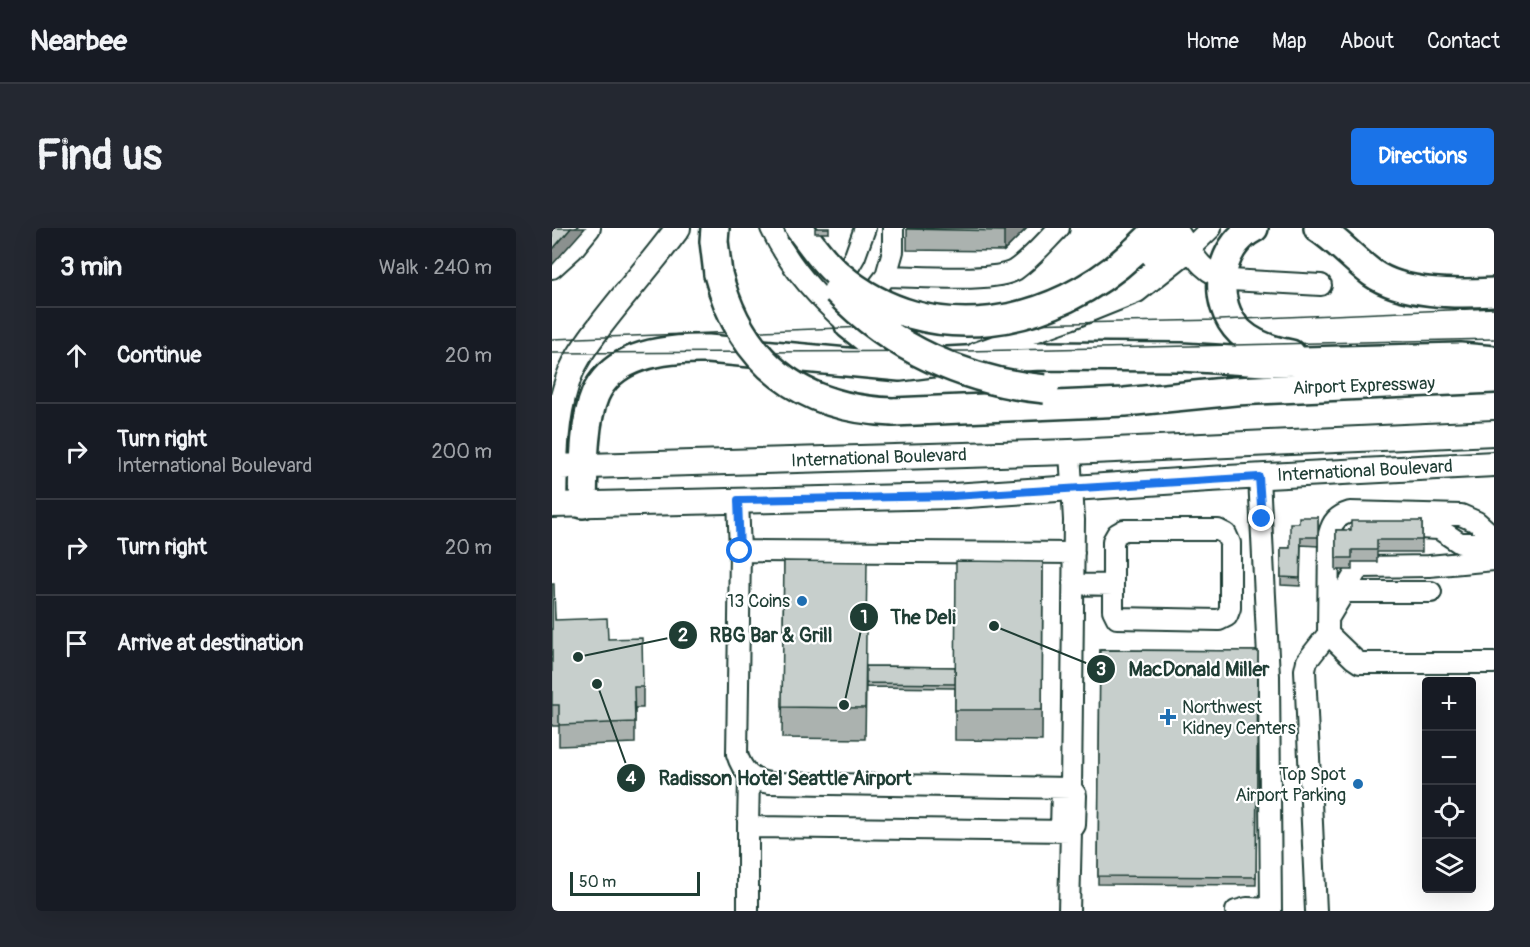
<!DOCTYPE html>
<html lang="en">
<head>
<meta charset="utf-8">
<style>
	body { margin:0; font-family:Pangolin,sans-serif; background:#242831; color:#f1f3f6 }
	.controls { position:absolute; right:18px; bottom:18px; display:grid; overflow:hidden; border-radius:6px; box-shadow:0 6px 24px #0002 }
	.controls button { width:54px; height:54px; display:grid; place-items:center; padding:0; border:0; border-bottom:2px solid #363941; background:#171b24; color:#f1f3f6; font:30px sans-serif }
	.scale { position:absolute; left:18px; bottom:15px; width:130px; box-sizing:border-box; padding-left:6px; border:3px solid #1f3d34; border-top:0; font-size:16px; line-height:21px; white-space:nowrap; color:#1f3d34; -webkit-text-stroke:4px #fff; paint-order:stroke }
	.stop { position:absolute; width:18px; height:18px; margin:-14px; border:4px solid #1a73e8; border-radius:50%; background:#fff }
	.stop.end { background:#1a73e8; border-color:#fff; box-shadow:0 2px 6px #0008 }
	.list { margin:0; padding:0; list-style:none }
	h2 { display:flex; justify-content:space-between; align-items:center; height:78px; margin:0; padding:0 24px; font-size:26px }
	h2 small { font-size:20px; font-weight:400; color:#9ea1a6 }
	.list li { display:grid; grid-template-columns:39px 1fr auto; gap:18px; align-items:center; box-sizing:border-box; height:96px; padding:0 24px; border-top:2px solid #363941 }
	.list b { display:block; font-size:22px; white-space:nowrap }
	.list p { margin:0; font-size:20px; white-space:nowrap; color:#9ea1a6 }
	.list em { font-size:20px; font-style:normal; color:#9ea1a6 }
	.icon { flex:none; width:33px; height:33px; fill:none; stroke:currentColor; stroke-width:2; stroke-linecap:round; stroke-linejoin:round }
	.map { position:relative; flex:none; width:942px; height:683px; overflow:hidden; border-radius:6px }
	header { display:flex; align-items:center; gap:36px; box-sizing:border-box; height:84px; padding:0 30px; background:#171b24; border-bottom:2px solid #363941 }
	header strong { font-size:28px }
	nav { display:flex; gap:33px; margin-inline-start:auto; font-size:21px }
	.intro { display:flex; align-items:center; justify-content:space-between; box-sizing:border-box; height:144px; padding:0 36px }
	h1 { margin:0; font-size:42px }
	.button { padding:15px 27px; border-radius:6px; background:#1a73e8; color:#fff; font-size:21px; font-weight:700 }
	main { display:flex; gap:36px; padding:0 36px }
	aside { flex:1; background:#171b24; border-radius:6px; box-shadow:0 6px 24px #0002 }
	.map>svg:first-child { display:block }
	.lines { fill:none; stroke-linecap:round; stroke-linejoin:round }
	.minor-casing { stroke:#1f3d34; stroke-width:24 }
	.major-casing { stroke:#1f3d34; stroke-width:28 }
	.highway-casing { stroke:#1f3d34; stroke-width:32 }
	.minor { stroke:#fff; stroke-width:20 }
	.major { stroke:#fff; stroke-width:24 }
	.highway { stroke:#fff; stroke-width:27 }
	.tram { stroke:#1f3d34; stroke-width:1.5 }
	.highway-bridge-casing { stroke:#1f3d34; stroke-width:32; stroke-linecap:butt }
	.highway-bridge { stroke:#fff; stroke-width:27 }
	.wall { fill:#abb2af; stroke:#1f3d34; stroke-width:1.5 }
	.shaded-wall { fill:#8b918f; stroke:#1f3d34; stroke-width:1.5 }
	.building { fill:#c7cfcc; stroke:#1f3d34; stroke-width:1.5 }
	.route { stroke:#1a73e8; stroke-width:8 }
	.poi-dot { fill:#1f6fb2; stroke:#fff; stroke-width:2 }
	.labels { text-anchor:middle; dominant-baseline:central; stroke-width:4.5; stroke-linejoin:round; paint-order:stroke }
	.street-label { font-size:18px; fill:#1f3d34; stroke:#fff }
	.poi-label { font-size:18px; fill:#1f3d34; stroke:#fff; text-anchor:end }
	.leader { fill:none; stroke:#1f3d34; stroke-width:2 }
	.callout-dot { fill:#1f3d34; stroke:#fff; stroke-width:2 }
	.mark-label { font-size:18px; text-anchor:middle; font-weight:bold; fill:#fff }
	.callout-label { font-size:20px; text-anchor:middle; font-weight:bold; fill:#1f3d34; stroke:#fff; stroke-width:4.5; stroke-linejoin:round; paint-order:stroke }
</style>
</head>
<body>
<header>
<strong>Nearbee</strong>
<nav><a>Home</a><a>Map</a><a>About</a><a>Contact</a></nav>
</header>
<div class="intro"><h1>Find us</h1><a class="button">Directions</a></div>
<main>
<aside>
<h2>3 min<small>Walk · 240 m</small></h2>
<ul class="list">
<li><svg class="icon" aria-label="ahead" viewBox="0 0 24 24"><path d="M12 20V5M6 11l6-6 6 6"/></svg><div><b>Continue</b></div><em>20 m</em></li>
<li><svg class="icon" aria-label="right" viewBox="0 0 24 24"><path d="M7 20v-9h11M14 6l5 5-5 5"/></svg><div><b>Turn right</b><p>International Boulevard</p></div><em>200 m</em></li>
<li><svg class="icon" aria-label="right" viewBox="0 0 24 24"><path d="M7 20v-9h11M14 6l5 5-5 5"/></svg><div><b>Turn right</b></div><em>20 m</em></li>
<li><svg class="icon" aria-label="arrive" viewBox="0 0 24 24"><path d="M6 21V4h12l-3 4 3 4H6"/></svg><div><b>Arrive at destination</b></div></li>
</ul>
</aside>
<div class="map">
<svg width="942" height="683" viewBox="0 0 942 683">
	<rect width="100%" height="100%" fill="#fff"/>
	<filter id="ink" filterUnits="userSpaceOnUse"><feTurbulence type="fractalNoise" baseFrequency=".0167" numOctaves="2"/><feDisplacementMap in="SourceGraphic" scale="12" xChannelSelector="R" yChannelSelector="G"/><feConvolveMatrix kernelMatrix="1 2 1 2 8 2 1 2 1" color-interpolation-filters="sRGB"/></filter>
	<g filter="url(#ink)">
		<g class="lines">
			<!-- minor casing -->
			<g class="minor-casing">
				<path id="minor" d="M219,0C236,37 266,70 297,97L334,48L341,23V0
					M624,0C641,25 648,46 679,52L769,57
					M0,40L21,21L38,0
					M334,48C363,48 442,55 463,42C479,31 493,14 507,0
					M284,61L303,28L313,0
					M565,65L618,16L620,0
					M424,125L518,91L585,64L628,30L659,0
					M707,249L717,448L719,683
					M186,272L188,323L522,325
					M843,299L887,301L908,315H942
					M572,302H666L674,306L678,315V380L675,388L667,392L565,390L561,382V313L565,306Z
					M188,323L185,526C190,543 200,553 218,555L519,560L522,292L518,224
					M521,356L561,357
					M792,364H879
					M777,389L804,344L810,339L877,338L942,332
					M776,406L777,306C780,294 785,288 798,284L909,287L925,294L942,309
					M197,548L196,599L519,603
					M509,603L510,560
					M196,683V599
					M517,683L519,603L523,597L524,567L519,560
					M684,683L695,680L719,681
					M764,683L753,442L755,433L776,406L802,431L808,435H942"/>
			</g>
			<!-- major casing -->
			<g class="major-casing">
				<path id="major" d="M0,239L518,224L942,205
					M0,277L401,268L657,251L942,236
					M2,277C3,238 2,196 14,158C20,135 34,117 48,98C73,65 101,34 126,0"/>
			</g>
			<!-- highway casing -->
			<g class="highway-casing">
				<path id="highway" d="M163,0L162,13L166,46
					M702,0C665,19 659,76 688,104C701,116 722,123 739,126
					M766,0C786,13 801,31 820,45C851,67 905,66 942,64
					M582,24L607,0
					M297,97L327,121L356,135
					M341,184L573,174L683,163L942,151
					M31,276C32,245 31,195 43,167C61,125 117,120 156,121L348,139L395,133L489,128L629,129L713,134L908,129L942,132"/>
			</g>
			<!-- minor -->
			<use href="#minor" class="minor"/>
			<!-- major -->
			<use href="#major" class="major"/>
			<!-- highway -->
			<use href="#highway" class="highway"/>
			<!-- tram -->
			<path class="tram" d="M0,111L316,99L667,92L942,80
				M0,125L414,123L942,111"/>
			<!-- highway-bridge casing -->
			<g class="highway-bridge-casing">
				<path id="highway-bridge" d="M247,0C260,17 272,35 288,48C378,124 502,99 582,24
					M166,46C189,135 250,181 341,184
					M285,63C339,120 415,154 493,161"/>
			</g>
			<!-- highway-bridge -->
			<use href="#highway-bridge" class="highway-bridge"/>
		</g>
		<!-- wall -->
		<path class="wall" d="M263,0H277V5H263Z
			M355,0H475L452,23L355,22Z
			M766,289V318L749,317L748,358L729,357V320H738L747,295Z
			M870,293V324H825V334H800V342H784V302H799Z
			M232,333L314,438L403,439L491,334L490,513L403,512V460L314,459V453L313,511L230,510Z
			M0,356L3,392L56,411L91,459V480H83V515L7,518V498H0Z
			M548,422L706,423L704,657L546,656Z"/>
		<!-- shaded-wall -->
		<path class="shaded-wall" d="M19,0H33L0,37V22Z
			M454,0H475L452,23V3Z"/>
		<!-- building -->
		<path class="building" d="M0,0H19L0,22Z
			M355,0H454L452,3L355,1Z
			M747,289H766V309H749L748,350L729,349V320H738V295H747Z
			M799,293H870V312H825V322H800V330H784V302H799Z
			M232,333L315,334L313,480L230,479Z
			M404,333L491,334L490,482H403Z
			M0,356H2L3,392L55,390L56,411L90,410L91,459H82L83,494L7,497V477H0Z
			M548,422L706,423L704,649L546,648Z
			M314,438L403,439V456L314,455Z"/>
	</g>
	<g class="lines" filter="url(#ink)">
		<!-- route -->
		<path class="route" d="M188,323L186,272L401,268L707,249L710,291"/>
	</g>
	<!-- markers -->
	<g class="poi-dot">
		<circle cx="250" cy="373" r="6"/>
		<path d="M613 480h6v6h6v6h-6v6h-6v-6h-6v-6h6z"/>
		<circle cx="806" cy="556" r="6"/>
	</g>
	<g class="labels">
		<!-- street labels -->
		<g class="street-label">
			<text transform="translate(812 158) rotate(-2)">Airport Expressway</text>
			<text transform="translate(327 230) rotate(-2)">International Boulevard</text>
			<text transform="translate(813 243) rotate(-3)">International Boulevard</text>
		</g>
		<!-- poi labels -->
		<g class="poi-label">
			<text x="238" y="373">13 Coins</text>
			<text x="630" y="479" text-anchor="start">Northwest<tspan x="630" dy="21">Kidney Centers</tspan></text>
			<text x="794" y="546">Top Spot<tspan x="794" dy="21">Airport Parking</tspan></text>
		</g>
	</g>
	<!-- callouts -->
	<path class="leader" d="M292 477L312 389M26 429L131 407M442 398L549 441M45 456L79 550"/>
	<g class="callout-dot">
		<circle cx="292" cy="477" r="6"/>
		<circle cx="26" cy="429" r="6"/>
		<circle cx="442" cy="398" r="6"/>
		<circle cx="45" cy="456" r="6"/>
		<circle cx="312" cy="389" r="15"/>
		<circle cx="131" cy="407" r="15"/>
		<circle cx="549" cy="441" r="15"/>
		<circle cx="79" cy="550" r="15"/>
	</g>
	<g class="mark-label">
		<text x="312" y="395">1</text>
		<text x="131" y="413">2</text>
		<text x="549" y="447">3</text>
		<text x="79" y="556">4</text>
	</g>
	<g class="callout-label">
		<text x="371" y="396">The Deli</text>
		<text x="219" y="414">RBG Bar &amp; Grill</text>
		<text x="647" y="448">MacDonald Miller</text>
		<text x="233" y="557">Radisson Hotel Seattle Airport</text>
	</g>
</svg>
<div class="controls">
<button>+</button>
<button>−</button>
<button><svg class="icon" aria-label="locate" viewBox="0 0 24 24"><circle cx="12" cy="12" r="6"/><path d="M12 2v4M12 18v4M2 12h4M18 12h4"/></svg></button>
<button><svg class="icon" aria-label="layers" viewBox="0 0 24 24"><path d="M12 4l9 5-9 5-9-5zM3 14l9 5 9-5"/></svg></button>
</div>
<div class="scale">50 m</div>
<div class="stop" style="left:188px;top:323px"></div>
<div class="stop end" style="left:710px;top:291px"></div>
</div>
</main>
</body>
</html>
